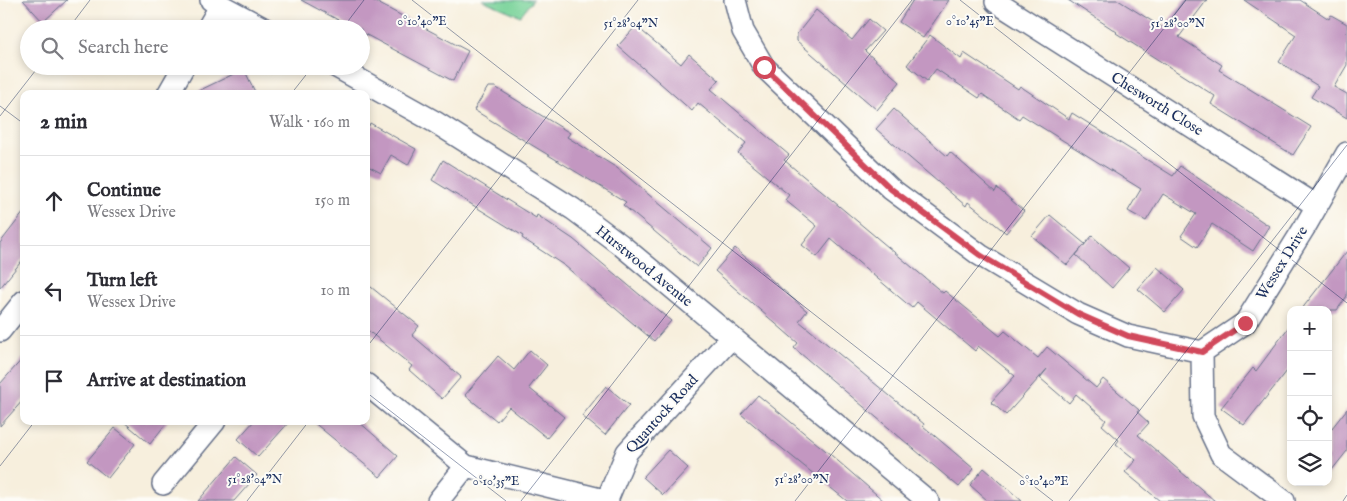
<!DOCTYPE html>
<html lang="en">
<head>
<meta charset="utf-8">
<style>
	body { margin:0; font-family:"IM FELL English",serif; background:#f2f2f3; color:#2b2b33 }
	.controls { position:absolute; right:15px; bottom:15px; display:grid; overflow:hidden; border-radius:10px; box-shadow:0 2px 8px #0003 }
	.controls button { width:45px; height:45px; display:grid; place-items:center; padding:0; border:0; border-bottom:1px solid #e1e1e2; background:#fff; color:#2b2b33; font:25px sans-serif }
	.stop { position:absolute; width:15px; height:15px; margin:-11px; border:4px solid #d1495b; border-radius:50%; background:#fff }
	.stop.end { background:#d1495b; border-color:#fff; box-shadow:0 1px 5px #0008 }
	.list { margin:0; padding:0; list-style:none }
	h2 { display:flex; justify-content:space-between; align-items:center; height:65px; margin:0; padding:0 20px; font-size:21px }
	h2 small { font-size:16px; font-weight:400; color:#7c7c81 }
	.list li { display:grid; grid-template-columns:32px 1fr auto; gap:15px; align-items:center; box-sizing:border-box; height:90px; padding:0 20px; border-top:1px solid #e1e1e2 }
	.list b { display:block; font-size:19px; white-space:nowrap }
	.list p { margin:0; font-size:16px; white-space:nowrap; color:#7c7c81 }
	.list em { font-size:16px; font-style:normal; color:#7c7c81 }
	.icon { flex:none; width:28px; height:28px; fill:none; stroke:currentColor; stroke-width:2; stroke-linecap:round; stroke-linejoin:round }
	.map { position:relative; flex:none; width:1347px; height:501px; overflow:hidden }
	.search { position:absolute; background:#fff; box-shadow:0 2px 8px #0003; left:20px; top:20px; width:350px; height:55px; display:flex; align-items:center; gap:12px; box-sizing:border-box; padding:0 18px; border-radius:28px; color:#7c7c81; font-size:19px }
	.panel { position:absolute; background:#fff; box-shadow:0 2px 8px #0003; left:20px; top:90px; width:350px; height:335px; border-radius:10px }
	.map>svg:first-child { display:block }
	.green { fill:#79d39a; stroke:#4a817c }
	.building { fill:#c397c1 }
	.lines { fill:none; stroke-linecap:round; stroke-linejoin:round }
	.street-casing { stroke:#68728a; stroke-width:24 }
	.street { stroke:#fff; stroke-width:21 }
	.route { stroke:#d1495b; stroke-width:6 }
	.ticks { fill:none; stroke:#1b2f5e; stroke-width:1; stroke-opacity:0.45 }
	.labels { text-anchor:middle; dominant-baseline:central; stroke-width:4; stroke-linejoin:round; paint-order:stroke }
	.street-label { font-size:15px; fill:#1b2f5e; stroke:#fdfcf7 }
	.ticks-label { font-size:12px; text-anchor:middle; fill:#1b2f5e; stroke:#fdfcf7; stroke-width:4; stroke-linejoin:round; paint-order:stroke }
</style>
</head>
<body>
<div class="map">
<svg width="1347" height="501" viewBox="0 0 1347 501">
	<rect width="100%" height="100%" fill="#fdfcf7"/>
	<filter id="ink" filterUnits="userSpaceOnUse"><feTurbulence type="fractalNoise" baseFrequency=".02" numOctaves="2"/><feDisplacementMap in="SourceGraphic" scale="10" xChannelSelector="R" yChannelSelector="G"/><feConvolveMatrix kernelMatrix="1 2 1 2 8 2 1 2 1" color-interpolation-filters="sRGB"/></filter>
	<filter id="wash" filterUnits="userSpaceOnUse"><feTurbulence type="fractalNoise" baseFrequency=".0096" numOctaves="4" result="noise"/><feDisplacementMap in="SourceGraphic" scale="20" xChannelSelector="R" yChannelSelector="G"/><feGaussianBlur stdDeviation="1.12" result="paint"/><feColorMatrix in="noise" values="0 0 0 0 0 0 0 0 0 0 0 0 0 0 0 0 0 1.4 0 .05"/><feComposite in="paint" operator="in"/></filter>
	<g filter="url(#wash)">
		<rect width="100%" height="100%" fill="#f7efdd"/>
		<!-- green -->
		<path class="green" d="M482,0H533L520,16Z"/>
		<g id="blocks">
			<!-- building -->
			<path class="building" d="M23,0H67L43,22Z
				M301,0H372L468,51L453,81L361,32V29H355Z
				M913,0H949L923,38L899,22Z
				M1068,0H1118L1163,28L1184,0H1207L1179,37L1222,65L1219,70L1311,127L1293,155L1211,104L1215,96L1116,33L1117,32Z
				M1244,0H1300L1329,19L1331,15L1347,24V65L1334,87L1347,94V118L1311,97L1318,86L1279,62L1296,35Z
				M816,10L852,40L869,19L883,31L865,51L900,82L877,110L797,41V34Z
				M636,26L681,64L689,54L719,80L711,89L789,155L784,160L943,293L945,291L1000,336L1005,331L1038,358L1047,347L1096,388L1103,379L1139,410L1137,412L1149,423L1138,435L1215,501H1160L1125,472L1136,460L1116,444L1119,440L1102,425L1106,420L1076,394L1069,403L1040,378L1047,369L1006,415L991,402L1015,376L978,346L975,351L917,302L912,308L831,239L817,257L802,245L817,226L785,200L789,195L738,153L746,143L698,103L692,111L618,46Z
				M930,35L961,59L964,53L1018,89L1020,86L1069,119L1072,113L1173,176L1180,166L1269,226L1253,251L1212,224L1197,247L1181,236L1196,214L1163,194L1146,221L1128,211L1141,189L1022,115L1019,119L982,94L979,98L936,69L927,81L907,65Z
				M244,69L256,94H192Z
				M488,87H495L570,133L567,137L617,168L712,248L697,267L623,205L626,202L474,110Z
				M894,109L947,156L950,152L995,192L997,188L1024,211L1006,233L968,202L966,206L876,129Z
				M370,123L416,149L408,165L391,155L381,173L366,165V125L369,126Z
				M443,160L536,218L537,215L573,239L671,321L654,341L565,266L522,238L523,236L432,180Z
				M24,212V258L0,288V243Z
				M1050,215L1085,244L1067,265L1032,236Z
				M1092,236L1129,268L1112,288L1076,255Z
				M735,248L807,311L799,321L924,424L923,426L974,469L959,487L794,348L798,343L715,271Z
				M1347,251V296L1337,310H1301Z
				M1157,267L1184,290L1165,312L1138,289Z
				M366,283L419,326L412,335L461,377L442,399L409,370L412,366L366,329Z
				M1291,324V366L1244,425L1221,408L1253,368L1256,371Z
				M530,350L547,365L529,388L564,417L547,438L509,407L497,421L465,395L498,356L514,370Z
				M24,357V399L0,426V384Z
				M606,386L629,405L605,435L582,416Z
				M758,395L831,455L884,501H847L773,441L741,414Z
				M1347,409V451L1328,475V433Z
				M123,421H168L150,444Z
				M254,421H290L258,457L238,439Z
				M312,421H358L398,456L380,477Z
				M115,428L135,444L108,478L87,461Z
				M668,450L688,468L663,495L643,477Z
				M236,457L257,475L234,501H198Z
				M984,468L1022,501H988L970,485Z"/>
		</g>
	</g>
	<g filter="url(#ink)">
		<use href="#blocks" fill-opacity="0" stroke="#68728a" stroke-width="1"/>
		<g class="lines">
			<!-- street casing -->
			<g class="street-casing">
				<path id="street" d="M211,0L265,29
					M735,0L743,31L764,67L891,189L980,255L1078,314L1128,336L1202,352L1245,323L1306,225L1347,153
					M996,2L1317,206
					M207,29L221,5
					M335,66L435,122L573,209L621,245L928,501
					M168,94L184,66
					M0,331L24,301
					M1202,352L1203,416L1221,454L1284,501
					M366,384L466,466L608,501
					M163,484L215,421
					M607,500L627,452L731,338
					M438,501L466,466"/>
			</g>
			<!-- street -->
			<use href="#street" class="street"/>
		</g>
	</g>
	<g class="lines" filter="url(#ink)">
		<!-- route -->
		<path class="route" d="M764,67L891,189L980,255L1078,314L1128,336L1202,352L1245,323"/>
	</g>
	<!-- ticks -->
	<path class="ticks" d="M412,0L1053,501M960,0L1347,303M68,29L90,0M342,29L364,0M291,94L313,66M0,106L24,124M0,116L39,66M366,348L638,0M366,392L506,501M0,466L35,421M247,501L309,421M521,501L912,0M795,501L1186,0M1069,501L1347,145M1343,501L1347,495"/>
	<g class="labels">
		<!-- street labels -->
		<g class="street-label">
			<text transform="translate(1157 104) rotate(32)">Chesworth Close</text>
			<text transform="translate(1282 263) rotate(-58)">Wessex Drive</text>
			<text transform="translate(644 266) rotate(39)">Hurstwood Avenue</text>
			<text transform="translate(662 414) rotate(-48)">Quantock Road</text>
		</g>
	</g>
	<g class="ticks-label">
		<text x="422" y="25">0°10'40"E</text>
		<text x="970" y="25">0°10'45"E</text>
		<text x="631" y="27">51°28'04"N</text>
		<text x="1178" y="27">51°28'00"N</text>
		<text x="255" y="483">51°28'04"N</text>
		<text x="802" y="483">51°28'00"N</text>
		<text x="496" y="485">0°10'35"E</text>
		<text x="1044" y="485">0°10'40"E</text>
	</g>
</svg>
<div class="controls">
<button>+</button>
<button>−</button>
<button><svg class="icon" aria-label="locate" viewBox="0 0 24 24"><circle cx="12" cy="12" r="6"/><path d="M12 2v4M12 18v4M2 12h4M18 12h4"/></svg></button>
<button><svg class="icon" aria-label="layers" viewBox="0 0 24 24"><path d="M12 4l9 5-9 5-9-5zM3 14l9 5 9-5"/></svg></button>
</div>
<div class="stop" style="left:764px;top:67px"></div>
<div class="stop end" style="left:1245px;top:323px"></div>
<div class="search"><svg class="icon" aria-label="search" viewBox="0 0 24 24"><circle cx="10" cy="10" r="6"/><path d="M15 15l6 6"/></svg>Search here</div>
<section class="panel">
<h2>2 min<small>Walk · 160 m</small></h2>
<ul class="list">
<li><svg class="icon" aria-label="ahead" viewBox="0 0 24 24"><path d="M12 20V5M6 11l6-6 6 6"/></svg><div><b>Continue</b><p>Wessex Drive</p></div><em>150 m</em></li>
<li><svg class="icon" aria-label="left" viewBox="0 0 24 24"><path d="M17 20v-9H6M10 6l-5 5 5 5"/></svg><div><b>Turn left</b><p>Wessex Drive</p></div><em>10 m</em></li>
<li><svg class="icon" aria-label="arrive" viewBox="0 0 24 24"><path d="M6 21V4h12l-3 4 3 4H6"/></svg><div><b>Arrive at destination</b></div></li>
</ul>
</section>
</div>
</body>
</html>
